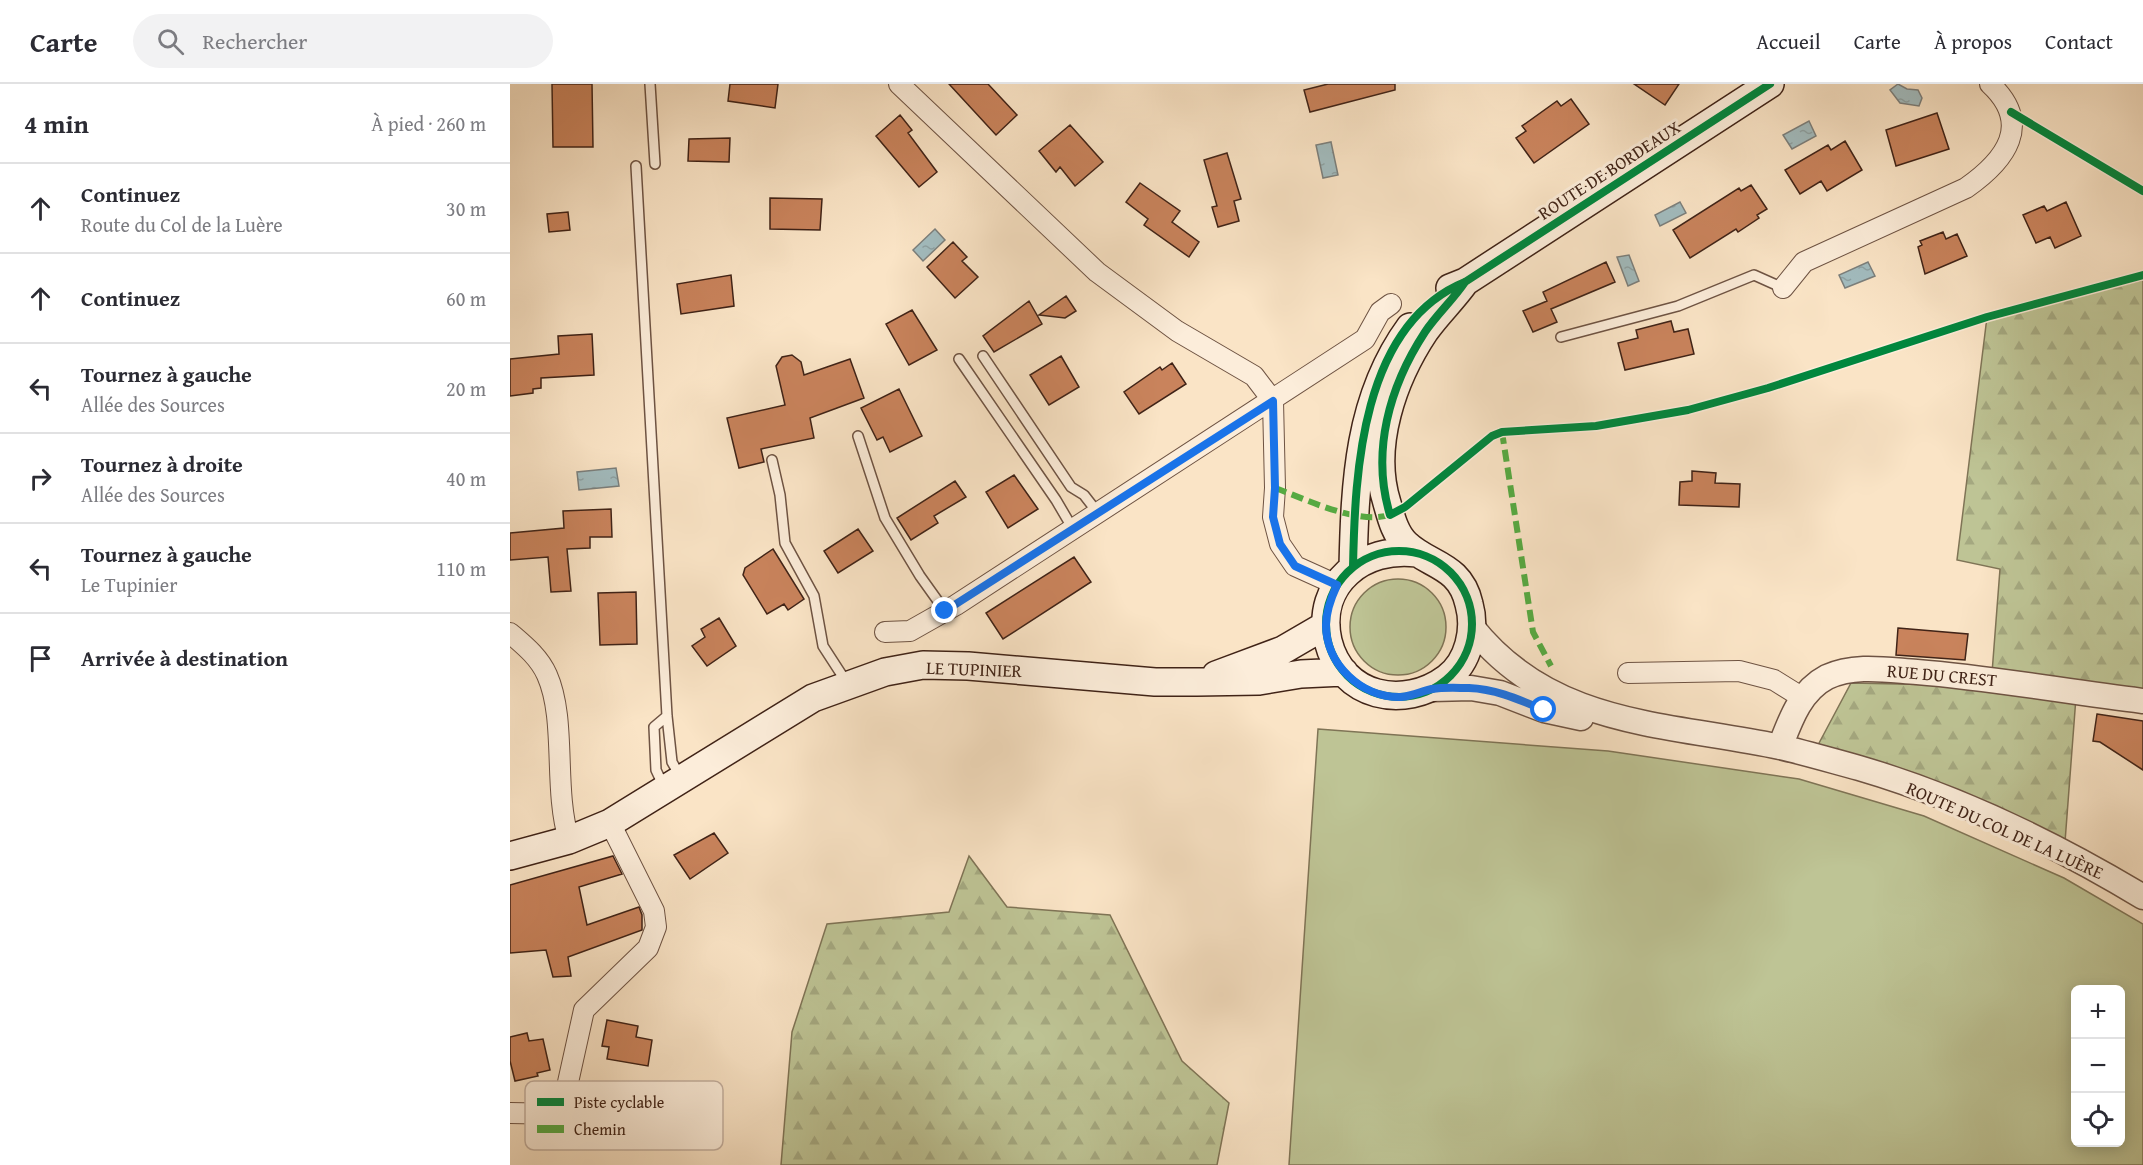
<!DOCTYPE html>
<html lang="fr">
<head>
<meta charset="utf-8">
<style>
	body { margin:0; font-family:"Gentium Book Plus",serif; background:#f2f2f3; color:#2b2b33 }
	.controls { position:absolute; right:18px; bottom:18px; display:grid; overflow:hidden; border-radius:9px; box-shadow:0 3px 15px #0003 }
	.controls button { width:54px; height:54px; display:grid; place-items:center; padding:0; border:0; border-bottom:2px solid #e1e1e2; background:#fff; color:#2b2b33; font:30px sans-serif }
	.stop { position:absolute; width:18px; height:18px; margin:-14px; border:4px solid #1a73e8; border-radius:50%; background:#fff }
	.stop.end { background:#1a73e8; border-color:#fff; box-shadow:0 2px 6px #0008 }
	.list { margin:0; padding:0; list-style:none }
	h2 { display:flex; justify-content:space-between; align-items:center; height:78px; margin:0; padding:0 24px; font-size:26px }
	h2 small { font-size:20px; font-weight:400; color:#7c7c81 }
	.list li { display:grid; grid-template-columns:39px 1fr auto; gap:18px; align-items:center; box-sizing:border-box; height:90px; padding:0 24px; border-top:2px solid #e1e1e2 }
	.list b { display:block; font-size:22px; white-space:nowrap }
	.list p { margin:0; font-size:20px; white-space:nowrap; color:#7c7c81 }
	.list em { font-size:20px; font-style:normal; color:#7c7c81 }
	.icon { flex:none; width:33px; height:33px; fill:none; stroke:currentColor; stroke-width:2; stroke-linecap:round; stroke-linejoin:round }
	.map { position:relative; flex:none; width:1633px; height:1081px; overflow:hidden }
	header { display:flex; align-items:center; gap:36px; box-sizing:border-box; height:84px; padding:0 30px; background:#fff; border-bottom:2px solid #e1e1e2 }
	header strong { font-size:28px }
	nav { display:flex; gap:33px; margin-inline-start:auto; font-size:21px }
	.search { width:420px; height:54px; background:#f2f2f3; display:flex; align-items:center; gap:15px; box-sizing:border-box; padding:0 21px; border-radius:33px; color:#7c7c81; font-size:22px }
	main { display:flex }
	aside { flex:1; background:#fff }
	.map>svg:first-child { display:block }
	.grass { fill:#bec495; stroke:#7f7456; stroke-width:1.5; fill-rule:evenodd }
	.forest { fill:url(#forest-firs); stroke:#7f7456; stroke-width:1.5 }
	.water { fill:url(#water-ripples); stroke:#7b7f7c; stroke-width:1.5 }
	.building { fill:#c9835c; stroke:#402317; stroke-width:1.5 }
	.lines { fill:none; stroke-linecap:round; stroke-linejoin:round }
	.service-casing { stroke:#6e5343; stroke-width:12 }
	.minor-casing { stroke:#6e5343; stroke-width:22 }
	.tertiary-casing { stroke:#6e5343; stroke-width:27 }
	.secondary-casing { stroke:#402317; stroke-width:30 }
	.service { stroke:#fcedda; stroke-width:9 }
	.minor { stroke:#fcedda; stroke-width:20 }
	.tertiary { stroke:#fcedda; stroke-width:24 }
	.secondary { stroke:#fcedda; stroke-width:27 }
	.quiet { stroke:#56aa42; stroke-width:6; stroke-dasharray:12 6; stroke-linecap:butt }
	.cycleway-casing { stroke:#fcedda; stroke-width:11 }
	.cycleway { stroke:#00873e; stroke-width:8 }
	.route { stroke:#1a73e8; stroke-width:8 }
	.labels { text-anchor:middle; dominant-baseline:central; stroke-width:6; stroke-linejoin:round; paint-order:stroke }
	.street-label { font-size:18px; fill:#402317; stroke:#fcedda }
	.key { fill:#fcedda; stroke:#c4b0a0; stroke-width:1.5 }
	.key-label { font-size:16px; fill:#402317 }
</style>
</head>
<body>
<header>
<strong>Carte</strong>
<div class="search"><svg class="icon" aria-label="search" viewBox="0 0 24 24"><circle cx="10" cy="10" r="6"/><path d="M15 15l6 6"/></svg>Rechercher</div>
<nav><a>Accueil</a><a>Carte</a><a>À propos</a><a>Contact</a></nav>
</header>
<main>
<aside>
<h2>4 min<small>À pied · 260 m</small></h2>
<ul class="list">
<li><svg class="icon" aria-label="ahead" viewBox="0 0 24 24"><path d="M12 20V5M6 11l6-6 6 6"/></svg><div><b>Continuez</b><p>Route du Col de la Luère</p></div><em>30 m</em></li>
<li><svg class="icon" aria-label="ahead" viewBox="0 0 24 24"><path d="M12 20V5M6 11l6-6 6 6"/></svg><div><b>Continuez</b></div><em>60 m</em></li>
<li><svg class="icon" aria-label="left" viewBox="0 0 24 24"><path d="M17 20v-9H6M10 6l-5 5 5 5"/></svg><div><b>Tournez à gauche</b><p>Allée des Sources</p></div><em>20 m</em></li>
<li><svg class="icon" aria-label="right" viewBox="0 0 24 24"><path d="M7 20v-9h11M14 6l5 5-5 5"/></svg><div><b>Tournez à droite</b><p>Allée des Sources</p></div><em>40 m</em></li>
<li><svg class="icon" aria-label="left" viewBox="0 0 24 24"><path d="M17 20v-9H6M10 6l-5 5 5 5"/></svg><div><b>Tournez à gauche</b><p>Le Tupinier</p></div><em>110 m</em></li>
<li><svg class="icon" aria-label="arrive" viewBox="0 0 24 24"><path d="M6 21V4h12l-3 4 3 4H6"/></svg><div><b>Arrivée à destination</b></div></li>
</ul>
</aside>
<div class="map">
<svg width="1633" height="1081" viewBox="0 0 1633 1081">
	<defs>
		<pattern id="forest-firs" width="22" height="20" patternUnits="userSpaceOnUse" patternTransform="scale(1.5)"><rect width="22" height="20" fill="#bec495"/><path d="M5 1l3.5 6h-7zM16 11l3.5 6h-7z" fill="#a4a880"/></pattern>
		<pattern id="water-ripples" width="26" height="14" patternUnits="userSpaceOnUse" patternTransform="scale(1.5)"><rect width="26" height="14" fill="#a2bcbf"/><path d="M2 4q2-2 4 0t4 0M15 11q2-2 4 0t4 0" fill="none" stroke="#8da1a3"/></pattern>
	</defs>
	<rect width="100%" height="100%" fill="#fae4c6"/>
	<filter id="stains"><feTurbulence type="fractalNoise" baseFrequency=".00333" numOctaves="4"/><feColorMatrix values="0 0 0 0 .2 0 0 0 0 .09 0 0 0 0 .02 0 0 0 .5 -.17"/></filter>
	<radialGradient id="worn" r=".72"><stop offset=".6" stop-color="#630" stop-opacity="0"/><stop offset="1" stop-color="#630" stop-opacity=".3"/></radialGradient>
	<!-- grass -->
	<path class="grass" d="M840 543a48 48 0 1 1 96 0a48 48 0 1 1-96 0Z
		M808,645L1098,667L1289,695L1414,732L1554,794L1633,840V1081H779ZM1566,906H1610V1058H1566Z"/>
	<!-- forest -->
	<path class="forest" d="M1633,196V609L1567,600L1555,758L1308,661L1341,599L1481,602L1490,485L1447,476L1477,233Z
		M459,772L497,823L600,831L672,977L719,1019L707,1081H271L282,948L317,840L439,828Z"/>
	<!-- water -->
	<path class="water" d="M1388,0L1397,5L1408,6L1412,14L1409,22L1390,19L1380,6Z
		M1299,37L1306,52L1282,65L1273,51Z
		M821,58L828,91L813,94L806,61Z
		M1170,118L1176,129L1150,142L1145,131Z
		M425,145L435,156L413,177L403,166Z
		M1119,171L1129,197L1118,202L1107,173Z
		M1358,178L1365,192L1335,204L1329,191Z
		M106,384L109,402L69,406L67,388Z"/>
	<!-- building -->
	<path class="building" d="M42,0H82L83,63H43Z
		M220,0H268L265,24L218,17Z
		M439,0H478L507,31L486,51Z
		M818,0H885V6L800,28L794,6Z
		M1124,0H1169L1155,21Z
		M1061,15L1079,40L1024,79L1006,54L1016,47L1012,42L1047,17L1051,22Z
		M1427,29L1439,65L1386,82L1376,46Z
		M390,31L402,46L398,49L427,88L409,103L366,52Z
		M560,41L593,78L565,102L550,83L546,88L529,67Z
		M220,54L219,78L178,77L179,55Z
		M1335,57L1352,86L1317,107L1311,97L1290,110L1275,86L1318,61L1321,66Z
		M717,69L731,115L724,117L729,137L708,143L702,123L707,122L694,76Z
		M630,99L670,127L662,138L689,158L679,173L634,141L638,135L616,118Z
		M1241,101L1257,125L1247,131L1249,134L1228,148L1226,145L1180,174L1163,146L1229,104L1231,107Z
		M260,114L312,115L310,146L260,145Z
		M1556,118L1571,152L1545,164L1540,153L1526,159L1513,131L1534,122L1537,127Z
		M58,128L60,146L39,148L37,130Z
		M1433,148L1436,155L1447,150L1457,172L1415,190L1408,163L1412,161L1410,157Z
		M443,158L457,173L452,177L468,193L445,214L417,183Z
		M1096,178L1105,198L1041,225L1047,238L1023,248L1013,227L1037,217L1033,208Z
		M221,191L224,222L171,230L167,200Z
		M556,212L566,227L555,234L529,231Z
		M519,217L532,240L484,268L473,252Z
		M402,226L427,266L399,281L376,240Z
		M1161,237L1164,248L1178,245L1184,270L1115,286L1108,259L1128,254L1126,246Z
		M82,250L84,291L31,294V304L23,305V309L0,312V275L49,270L48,252Z
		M282,271L291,278L294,291L340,275L354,314L300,334L304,354L251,365L254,378L229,384L217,334L275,321L266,282L272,273Z
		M551,272L569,303L539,321L520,291Z
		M662,279L676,300L629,330L614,308L650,283L652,286Z
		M389,305L412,352L380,368L373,353L367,356L351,324Z
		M1182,387L1206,389L1205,399L1230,400L1229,423L1169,421L1170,398L1182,397Z
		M504,391L528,425L498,444L476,408Z
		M445,397L456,413L424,432L428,439L401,456L387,434Z
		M101,425L102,453H80V464L57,465L61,507L41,508L38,473L0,476V449L54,444L53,427Z
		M348,445L363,467L328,489L314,467Z
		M263,465L294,515L278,526L274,520L257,530L233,491L235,484Z
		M564,473L581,498L493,555L476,529Z
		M126,508L127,560L90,561L88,509Z
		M209,534L226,562L197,582L182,562L195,553L191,545Z
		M1388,544L1458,550L1455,576L1386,571Z
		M1587,630L1633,637V686L1590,658L1583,657Z
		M204,749L218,769L180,795L164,771Z
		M103,772L112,790L69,803L77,841L129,823L132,831V846L58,873L61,892L43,893L36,866L0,869V801Z
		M97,936L128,942L126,953L142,956L138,982L97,975L99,963L92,962Z
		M17,949L19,957L33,955L40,986L27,989L28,992L5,997L0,977V953Z"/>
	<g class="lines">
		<!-- service casing -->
		<g class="service-casing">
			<path id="service" d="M140,0L145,80
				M126,82L157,632L162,678L170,692
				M1051,253L1168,222L1244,191L1273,204
				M473,272L561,403L574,411L588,429
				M449,275L546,416L563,445
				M348,352L375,434L410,492L435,527
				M262,376L270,411L275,459L304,512L313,562L337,599
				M154,703L146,686L144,643L157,632"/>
		</g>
		<!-- minor casing -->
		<g class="minor-casing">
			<path id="minor" d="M389,0L587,188L667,247L744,292L763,317L765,404L763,433L770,460L785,482L827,501
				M1273,204L1294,178L1456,104C1496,76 1523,40 1480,0
				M375,548L400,547L446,521L855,255L870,228L881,220
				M0,549C14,561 29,573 37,591C57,636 43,704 59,756
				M1118,589L1229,587L1264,596L1293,614
				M0,1029L51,1030L74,926L138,864L146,843L144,827L100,739"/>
		</g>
		<!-- tertiary casing -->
		<g class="tertiary-casing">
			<path id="tertiary" d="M962,543C1041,643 1156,639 1270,663C1296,669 1323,677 1349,684C1448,713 1545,760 1633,813
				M922,605L961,604L990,609L1034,626L1071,634
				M1270,663C1280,637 1290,607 1317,593C1345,580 1377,586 1407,588C1483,594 1557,608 1633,617"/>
		</g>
		<!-- secondary casing -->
		<g class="secondary-casing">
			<path id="secondary" d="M940,204L955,198L1260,0
				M907,469C854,462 805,499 818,557C832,614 894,626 937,594C959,578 966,545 959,520C950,480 919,482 896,460C885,450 881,433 877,419C859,362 883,295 915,247C927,230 943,215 955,198
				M843,483C845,399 848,314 900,243
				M706,591L773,566L816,541
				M0,772L59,756L100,739L303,614L375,588L413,581L458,582L645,598H687L749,597L791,590L834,588"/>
		</g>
		<!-- service -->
		<use href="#service" class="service"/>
		<!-- minor -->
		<use href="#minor" class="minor"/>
		<!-- tertiary -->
		<use href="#tertiary" class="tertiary"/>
		<!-- secondary -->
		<use href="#secondary" class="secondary"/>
		<!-- quiet -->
		<path class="quiet" d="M992,348L1023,548L1041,582
			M765,404C796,415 853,444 884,429"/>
		<!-- cycleway casing -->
		<g class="cycleway-casing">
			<path id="cycleway" d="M1501,28L1633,107
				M955,198C943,216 927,230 915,248C879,303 861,368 880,431L895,423L982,352L992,348L1086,342L1178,326L1258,304L1477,233L1633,191
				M816 540a73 73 0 1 1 146 0a73 73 0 1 1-146 0Z
				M843,483C845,388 851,241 955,198L1260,0"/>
		</g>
		<!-- cycleway -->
		<use href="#cycleway" class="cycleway"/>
	</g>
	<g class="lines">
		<!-- route -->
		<path class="route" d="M435,527L763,317L765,404L763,433L770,460L785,482L827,501C821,514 816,527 816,541C816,581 852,614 891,613C903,612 912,607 922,605C934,603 948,604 959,604C986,605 1010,616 1034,626"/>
	</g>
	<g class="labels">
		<!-- street labels -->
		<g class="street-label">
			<text transform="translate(1099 86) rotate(-33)">ROUTE DE BORDEAUX</text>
			<text transform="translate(464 585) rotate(2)">LE TUPINIER</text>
			<text transform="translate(1432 591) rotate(5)">RUE DU CREST</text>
			<text transform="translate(1495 746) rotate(24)">ROUTE DU COL DE LA LUÈRE</text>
		</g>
	</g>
	<!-- legend -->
	<rect x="15" y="997" width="198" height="69" rx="9" class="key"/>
	<rect x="27" y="1014" width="27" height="8" fill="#00873e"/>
	<rect x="27" y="1041" width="27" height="8" fill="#56aa42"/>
	<g class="key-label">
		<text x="64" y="1024">Piste cyclable</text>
		<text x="64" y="1051">Chemin</text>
	</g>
	<rect width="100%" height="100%" filter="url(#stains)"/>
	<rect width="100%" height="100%" fill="url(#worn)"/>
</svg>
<div class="controls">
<button>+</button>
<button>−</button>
<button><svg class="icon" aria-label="locate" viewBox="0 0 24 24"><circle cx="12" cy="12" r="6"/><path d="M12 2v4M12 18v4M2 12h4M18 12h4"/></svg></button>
</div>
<div class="stop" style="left:1034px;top:626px"></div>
<div class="stop end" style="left:435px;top:527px"></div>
</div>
</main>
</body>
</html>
